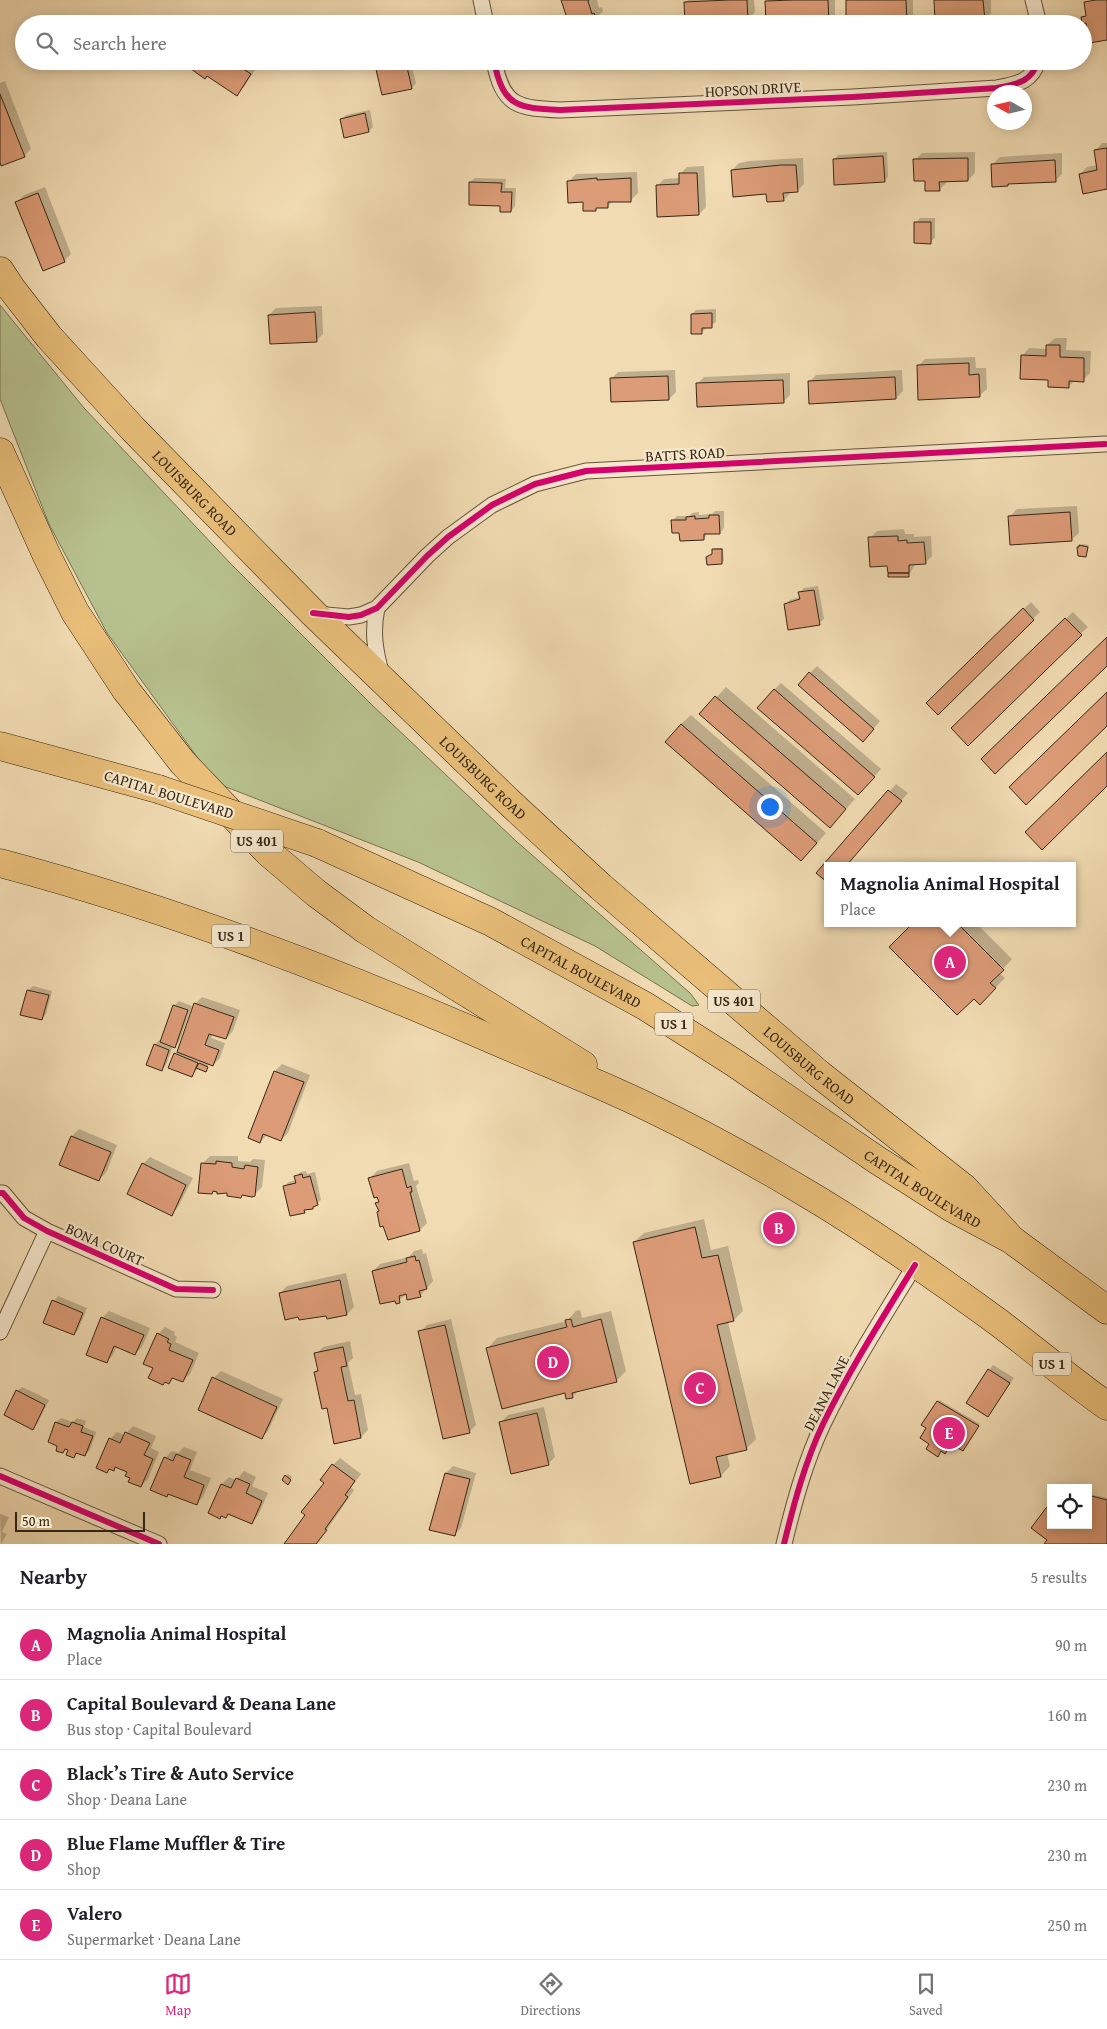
<!DOCTYPE html>
<html lang="en">
<head>
<meta charset="utf-8">
<style>
	body { margin:0; font-family:"Gentium Book Plus",serif; background:#f2f2f2; color:#202124 }
	.controls { position:absolute; right:15px; bottom:15px; display:grid; overflow:hidden; border-radius:0px; box-shadow:0 2px 12px #0003 }
	.controls button { width:45px; height:45px; display:grid; place-items:center; padding:0; border:0; border-bottom:1px solid #e0e0e0; background:#fff; color:#202124; font:25px sans-serif }
	.compass { position:absolute; left:987px; top:85px; width:45px; height:45px; border-radius:50%; background:#fff; box-shadow:0 2px 12px #0003; rotate:278deg }
	.scale { position:absolute; left:15px; bottom:12px; width:130px; box-sizing:border-box; padding-left:5px; border:2px solid #372714; border-top:0; font-size:14px; line-height:18px; white-space:nowrap; color:#372714; -webkit-text-stroke:4px #f6e8cd; paint-order:stroke }
	.you { position:absolute; left:769px; top:806px; width:18px; height:18px; margin:-12px; border:4px solid #fff; border-radius:50%; background:#1a73e8; box-shadow:0 0 0 8px #1a73e833 }
	.badge { display:grid; place-items:center; width:32px; height:32px; border-radius:50%; background:#db2777; color:#fff; font-size:16px; font-weight:700 }
	.pin { position:absolute; translate:-50% -50%; border:2px solid #fff; box-shadow:0 1px 5px #0006 }
	.popup { position:absolute; left:824px; top:862px; width:252px; height:65px; box-sizing:border-box; display:grid; place-content:center; border-radius:0px; background:#fff; filter:drop-shadow(0 1px 4px #0005); font-size:16px; white-space:nowrap; color:#757577 }
	.popup b { font-size:19px; color:#202124 }
	.popup::after { content:''; position:absolute; left:50%; top:100%; margin-left:-10px; border:10px solid transparent; border-top-color:#fff }
	.list { margin:0; padding:0; list-style:none }
	h2 { display:flex; justify-content:space-between; align-items:center; height:65px; margin:0; padding:0 20px; font-size:21px }
	h2 small { font-size:16px; font-weight:400; color:#757577 }
	.list li { display:grid; grid-template-columns:32px 1fr auto; gap:15px; align-items:center; box-sizing:border-box; height:70px; padding:0 20px; border-top:1px solid #e0e0e0 }
	.list b { display:block; font-size:19px; white-space:nowrap }
	.list p { margin:0; font-size:16px; white-space:nowrap; color:#757577 }
	.list em { font-size:16px; font-style:normal; color:#757577 }
	.icon { flex:none; width:28px; height:28px; fill:none; stroke:currentColor; stroke-width:2; stroke-linecap:round; stroke-linejoin:round }
	.map { position:relative; flex:none; width:1107px; height:1544px; overflow:hidden }
	.search { position:absolute; background:#fff; box-shadow:0 2px 12px #0003; left:15px; right:15px; top:15px; height:55px; display:flex; align-items:center; gap:12px; box-sizing:border-box; padding:0 18px; border-radius:28px; color:#757577; font-size:19px }
	.sheet { height:415px; background:#fff }
	nav { display:flex; justify-content:space-around; align-items:center; box-sizing:border-box; height:70px; border-top:1px solid #e0e0e0; background:#fff; font-size:14px; color:#757577 }
	nav a { display:grid; justify-items:center; gap:2px }
	nav .on { color:#db2777 }
	.map>svg:first-child { display:block }
	.green { fill:#b7c18e; stroke:#777451 }
	.shadow { fill:#0003 }
	.building { fill:#dc9c77; stroke:#372714 }
	.lines { fill:none; stroke-linecap:round; stroke-linejoin:round }
	.street-casing { stroke:#66543c; stroke-width:17 }
	.highway-casing { stroke:#372714; stroke-width:29 }
	.street { stroke:#f6e8cd; stroke-width:15 }
	.highway { stroke:#e8be79; stroke-width:28 }
	.highway-bridge-casing { stroke:#372714; stroke-width:29; stroke-linecap:butt }
	.highway-bridge { stroke:#e8be79; stroke-width:28 }
	.cycleway-casing { stroke:#f6e8cd; stroke-width:9 }
	.cycleway { stroke:#d6006c; stroke-width:6 }
	.labels { text-anchor:middle; dominant-baseline:central; stroke-width:4.5; stroke-linejoin:round; paint-order:stroke }
	.shield { fill:#f6e8cd; stroke:#70614c; stroke-width:1 }
	.shield-label { font-size:14px; font-weight:bold; fill:#372714 }
	.street-label { font-size:15px; fill:#372714; stroke:#f6e8cd }
</style>
</head>
<body>
<div class="map">
<svg width="1107" height="1544" viewBox="0 0 1107 1544">
	<rect width="100%" height="100%" fill="#f1dbb2"/>
	<filter id="stains"><feTurbulence type="fractalNoise" baseFrequency=".004" numOctaves="4"/><feColorMatrix values="0 0 0 0 .2 0 0 0 0 .09 0 0 0 0 .02 0 0 0 .5 -.17"/></filter>
	<radialGradient id="worn" r=".72"><stop offset=".6" stop-color="#630" stop-opacity="0"/><stop offset="1" stop-color="#630" stop-opacity=".3"/></radialGradient>
	<!-- green -->
	<path class="green" d="M0,305L84,408L231,564L372,705L516,841L690,993L699,1005L692,1006L595,946L418,862L216,783L107,633L49,524L0,399Z"/>
	<!-- shadow -->
	<path class="shadow" d="M562,0H597L599,8L602,7L603,11L596,18Z
		M688,0H754L755,12L748,19L728,21L724,24H686L685,3Z
		M768,0H835V18L830,24H767L766,2Z
		M847,0H913V17L907,24Z
		M935,0H991V13L984,20L949,24Z
		M182,61H249L257,67L244,87L237,94Z
		M376,61H404L405,65L411,63L416,83L412,88Z
		M5,81L31,149L24,156L0,159V83Z
		M370,110L373,127L369,131L345,136L341,120L346,115Z
		M1102,143H1107V188L1080,174L1087,167L1098,165L1095,151Z
		M887,152L888,177L884,181L834,160L838,155Z
		M975,152V173L968,180H946V183L939,190L926,180L915,160L922,153Z
		M1062,153V174L1055,181L1010,183L1008,185L992,165L1000,157Z
		M803,158L804,184L797,191L791,192L784,200L767,193L732,170L739,163L749,161Z
		M704,166L706,207L699,214L657,186L664,179L680,178V174L687,167Z
		M637,172L638,193L631,200L613,201L608,206H599L595,210L584,201L569,181L576,174Z
		M475,178L506,179L505,188H516L515,206L511,211L501,205L470,182Z
		M45,187L71,254L64,261L17,202L24,195Z
		M920,218H935V238L930,242L916,223Z
		M322,306L323,334L316,341L269,315L276,308Z
		M716,309V322L701,332L692,314L696,310Z
		M1055,338H1067L1066,350L1091,351L1090,373L1083,380H1075L1069,386L1049,379L1022,356L1029,348L1047,349V345Z
		M975,357L976,368H986L987,389L979,396L918,366L925,359Z
		M675,370L676,392L669,399L611,379L618,372Z
		M902,370L903,391L896,398L809,382L816,375Z
		M790,373V395L783,402L697,384L704,377Z
		M1077,506L1079,533L1071,540L1010,516L1017,509Z
		M715,511H724V528L720,533L708,532L704,539L680,531L672,521L677,516H689L692,513L699,512V515L712,514Z
		M904,529L905,534H914V537L931,536L932,556L925,563H916L909,575L889,564L870,538L877,531Z
		M1082,544L1089,545L1086,556L1078,547Z
		M715,548H723L724,561L722,563L707,557L714,553Z
		M818,586L824,619L819,623L785,605L790,600L800,597V592L804,588Z
		M1031,602L1040,612L938,713L928,703Z
		M1073,612L1088,627L968,744L953,728Z
		M817,666L880,721L870,733L810,673Z
		M781,683L881,769L865,787L774,690Z
		M726,687L855,799L839,817L701,714Z
		M691,715L826,833L811,850L681,724Z
		M896,784L908,793L845,866H828L818,873Z
		M914,923H976L1012,959L999,973L1005,978L980,1003Z
		M33,986L52,991L46,1014L41,1019L28,990Z
		M202,997L240,1010L233,1031L226,1038L213,1033L211,1038L225,1043L220,1058L213,1065L209,1064L207,1068H198L192,1076L175,1054L179,1049L195,1004Z
		M179,1001L192,1006L179,1042L174,1046H173L166,1065L161,1070L155,1045L159,1040L162,1041L175,1005Z
		M282,1064L310,1075L288,1133L281,1140L267,1135L260,1142L275,1071Z
		M79,1129L117,1145L106,1173L98,1180L72,1136Z
		M210,1156H238V1161L250,1162L253,1159L265,1160L262,1187L254,1195L243,1194L241,1196L229,1192L215,1190L212,1193L203,1163Z
		M150,1157L193,1178L178,1207L171,1214L143,1164Z
		M409,1163L414,1181L418,1180L419,1183L416,1186L427,1223L420,1230L388,1238L377,1203L380,1200L370,1178L377,1171Z
		M306,1171L307,1174L315,1172L321,1200L304,1211L284,1186L289,1182L297,1180L296,1177L300,1172Z
		M704,1219L711,1250L728,1246L743,1311L734,1320L728,1322L756,1439L746,1449L727,1453L730,1466L721,1476L634,1242L644,1233Z
		M422,1249L423,1254L426,1253L433,1281L420,1296L407,1294L396,1302L373,1271L380,1264L409,1257L414,1251Z
		M346,1273L354,1307L347,1314L327,1315L280,1293L287,1286Z
		M58,1296L87,1308L78,1330L74,1334L54,1301Z
		M580,1310L582,1318L611,1311L626,1371L616,1381L579,1390L572,1397L488,1348L497,1338L567,1321L576,1311Z
		M109,1311L150,1328L142,1347L135,1354L117,1346L113,1355L106,1362L102,1318Z
		M451,1319L476,1425L469,1432L420,1332L427,1325Z
		M165,1327L175,1332L174,1335L177,1337L175,1342L199,1353L190,1374L182,1381L174,1377L169,1382L166,1381L154,1367L158,1334Z
		M350,1341L353,1358L348,1363L355,1395L361,1394L368,1430L361,1437L335,1442L327,1406L315,1372L319,1368L316,1354L323,1347Z
		M993,1365L1014,1378L988,1416L968,1402Z
		M221,1371L283,1399L268,1431L261,1438L214,1378Z
		M22,1387L49,1400L37,1424L32,1428L17,1391Z
		M939,1400L980,1424L964,1448L952,1442L931,1444L928,1428Z
		M544,1407L555,1457L548,1464L501,1422L508,1415Z
		M61,1418L73,1422L77,1418L86,1421L84,1427L96,1432L90,1450L85,1455L78,1452L74,1456L69,1449L67,1448L63,1452L59,1445L49,1442L56,1422Z
		M133,1426L156,1436L151,1448L159,1452L148,1479L141,1486L128,1472L116,1467L107,1471L110,1439L117,1432L125,1435Z
		M184,1447L197,1452L190,1470L211,1478L203,1497L196,1504L169,1493L167,1495L165,1458L172,1451L178,1453Z
		M340,1458L361,1474L351,1487L354,1490L317,1544H286L307,1515L325,1482L333,1465Z
		M453,1466L476,1473L461,1528L454,1535L446,1473Z
		M244,1471L256,1477L252,1486L268,1493L258,1516L251,1523L229,1513L226,1516L222,1515L220,1517L210,1513L222,1484L229,1477L236,1480Z
		M288,1474L292,1477L290,1481L286,1476Z
		M1088,1494L1107,1498V1544H1045L1048,1539L1051,1525H1088Z
		M0,1514L9,1517L2,1532L7,1534L1,1544Z"/>
	<!-- building -->
	<path class="building" d="M561,0H589L588,1L592,14L594,13L597,19L582,24H569Z
		M729,0H747L748,20L722,22V24H685L684,2Z
		M794,0H828L829,24H766L765,1Z
		M846,0H906L907,24H846Z
		M934,0H983L985,21L957,24H948L947,22H935Z
		M1096,0H1107V40L1089,43L1086,23L1082,24L1081,17L1086,16L1084,2Z
		M180,61H231L251,74L237,96L207,76L205,79Z
		M374,61H399L400,68L407,67L412,89L382,95Z
		M0,94L25,157L1,166L0,162Z
		M365,113L369,132L344,138L340,119Z
		M1107,148V189L1083,194L1079,174L1097,170L1094,150Z
		M883,156L885,182L834,185L833,159Z
		M968,158V181L939,182L940,191H925V181H914L913,159Z
		M1055,160L1056,182L1008,184V186L992,187L991,164Z
		M781,165H796L798,192L783,193L784,201L767,202L766,194L733,197L731,170Z
		M679,173H697L699,215L657,217L656,185L679,184Z
		M597,178V180L631,178V202H608V208H596V211H583V202L568,203L567,181Z
		M469,182L502,183L501,192H512L511,212H500V206L469,205Z
		M38,193L65,262L43,271L15,202Z
		M914,222H931V244L914,243Z
		M315,312L317,342L270,344L268,315Z
		M712,313V328H702V334H691V314Z
		M1046,345H1060V357L1084,358V382L1069,381V388L1048,387V380L1020,379L1021,355L1046,356Z
		M969,363V375L979,374L980,397L918,400L917,365Z
		M668,376L669,400L611,402L610,378Z
		M895,377L896,399L809,404L808,381Z
		M783,380L784,403L697,407L696,383Z
		M1070,512L1072,541L1010,545L1008,516Z
		M709,515H719L720,534H704V540L680,541L679,533H672L671,520H686V517L695,516V519L709,518Z
		M898,536V541L907,540V543L924,542L926,564L909,565V573H888L887,566L870,567L868,537Z
		M1079,545L1088,547L1086,557L1078,556L1077,547H1079Z
		M712,549H722V564L707,565L706,557L712,554Z
		M888,573H909V577H888Z
		M814,590L820,625L788,630L784,604L800,599L798,592Z
		M1023,608L1034,620L938,715L926,703Z
		M1065,618L1082,635L968,746L951,728Z
		M1107,637V666L995,774L981,759Z
		M809,672L874,729L863,742L798,685Z
		M774,689L875,777L858,795L757,708Z
		M1107,692V726L1026,805L1009,787Z
		M715,696L846,809L830,828L699,714Z
		M681,724L817,843L801,861L665,742Z
		M1107,752V786L1042,850L1025,832Z
		M888,790L902,801L846,866H828V883L816,873Z
		M913,923H957L1004,970L990,983L996,988L980,1005L974,999L957,1015L889,947Z
		M27,990L49,995L42,1020L20,1015Z
		M194,1003L234,1017L226,1039L209,1034L205,1045L219,1050L213,1066L177,1052Z
		M173,1005L188,1010L175,1048L160,1042Z
		M154,1044L169,1050L162,1071L146,1065Z
		M174,1053L198,1063L192,1077L168,1068Z
		M199,1063L208,1067L206,1072L196,1068Z
		M274,1071L304,1082L281,1141L263,1134L260,1143L248,1138Z
		M71,1136L111,1152L99,1181L59,1165Z
		M216,1161L232,1163V1167L244,1169L245,1165L258,1167L255,1196L252,1197L242,1195L241,1198L227,1196V1193L217,1194V1192L213,1191L212,1194L198,1193L201,1163L216,1164Z
		M142,1163L186,1185L172,1216L127,1194Z
		M402,1169L407,1188L411,1186L412,1192H410L420,1231L388,1240L383,1226L380,1227L377,1212L379,1211L375,1203L379,1202L377,1197L374,1198L368,1178Z
		M302,1174L303,1178L310,1176L318,1205L313,1207V1209L304,1210L305,1213L290,1216L283,1186L296,1183L294,1176Z
		M695,1227L702,1258L718,1255L734,1321L717,1325L747,1450L716,1457L721,1477L690,1484L633,1242Z
		M415,1256L416,1261L419,1260L427,1289L419,1291L421,1297L407,1300L406,1294L399,1296L400,1303L396,1304L395,1301L380,1304L372,1271L407,1262L406,1258Z
		M340,1280L347,1315L327,1319L326,1316L299,1320L298,1317L285,1320L279,1293Z
		M52,1300L83,1313L74,1335L43,1323Z
		M101,1317L144,1335L135,1355L114,1346L107,1363L86,1355Z
		M571,1319L573,1327L601,1319L617,1382L572,1393L573,1398L566,1399L565,1393L502,1409L486,1348L567,1327L565,1320Z
		M445,1325L470,1433L443,1439L418,1331Z
		M157,1333L169,1339L167,1342L171,1344L169,1350L193,1360L183,1382L172,1378L169,1384L165,1382L163,1385L148,1378L153,1368L143,1364Z
		M343,1347L347,1366L341,1367L348,1401L354,1400L361,1438L334,1444L327,1408L322,1409L314,1372L318,1371L314,1353Z
		M988,1369L1010,1383L988,1417L966,1403Z
		M212,1377L277,1407L262,1439L198,1410Z
		M16,1390L45,1405L33,1430L4,1415Z
		M937,1401L979,1426L963,1451L951,1444L945,1454L941,1451L938,1457L926,1449L929,1444L920,1438L926,1428L921,1425Z
		M537,1413L549,1465L511,1474L499,1422Z
		M55,1422L69,1427L72,1422L83,1426L81,1432L93,1436L85,1456L76,1453L74,1458L66,1455L68,1450L65,1449L63,1453L56,1451L57,1446L48,1442Z
		M125,1432L150,1443L144,1455L153,1459L141,1487L128,1482L130,1478L125,1476L127,1472L115,1467L114,1471L109,1469L107,1473L96,1468L109,1438L120,1443Z
		M176,1454L191,1460L184,1477L204,1485L197,1505L168,1494L167,1497L150,1490L164,1457L173,1461Z
		M332,1464L355,1481L345,1495L348,1497L325,1529L327,1530L316,1544H284L305,1515L301,1512L324,1483L320,1480Z
		M445,1473L470,1479L455,1536L429,1530Z
		M285,1475L291,1480L288,1485L282,1480Z
		M236,1478L250,1484L246,1493L262,1501L252,1524L228,1514L226,1518L221,1516L220,1519L208,1513L221,1484L231,1488Z
		M1088,1495L1107,1500V1544H1044L1047,1540L1031,1528L1046,1508L1051,1505V1525H1088Z"/>
	<g class="lines">
		<!-- street casing -->
		<g class="street-casing">
			<path id="street" d="M481,0L486,24
				M1033,0L1039,24
				M494,61C503,107 518,108 560,110L853,97L997,88C1017,84 1032,82 1038,61
				M377,608C372,632 375,651 382,675
				M315,614L349,617L361,615L377,608L427,556L448,537L492,505L535,484L586,471L1105,444
				M0,1193H3L24,1218L47,1231L176,1289L213,1290
				M0,1332L47,1231
				M0,1476L159,1544
				M784,1544C794,1503 805,1462 823,1424C850,1369 883,1317 915,1265"/>
		</g>
		<!-- highway casing -->
		<g class="highway-casing">
			<g id="highway">
				<path id="s1" d="M0,271L11,288L49,337L133,429L313,613L509,802L601,887L819,1074L964,1188L1012,1240"/>
				<path d="M0,452L47,556L75,612L126,690L183,763L269,853L316,893L366,930L583,1065"/>
				<path d="M0,746L158,789"/>
				<path id="s2" d="M317,843L491,922L645,1006L733,1062L877,1160L952,1208L1012,1240L1107,1310"/>
				<path d="M0,863C173,909 341,973 505,1045C552,1065 601,1084 648,1107C700,1132 751,1160 801,1190C869,1230 935,1276 998,1322C1035,1350 1069,1379 1107,1406"/>
			</g>
		</g>
		<!-- street -->
		<use href="#street" class="street"/>
		<!-- highway -->
		<use href="#highway" class="highway"/>
		<!-- highway-bridge casing -->
		<g class="highway-bridge-casing">
			<path id="highway-bridge" d="M158,789L317,843"/>
		</g>
		<!-- highway-bridge -->
		<use href="#highway-bridge" class="highway-bridge"/>
		<!-- cycleway casing -->
		<g class="cycleway-casing">
			<path id="cycleway" d="M494,61C503,107 518,108 560,110L853,97L997,88C1017,84 1032,82 1038,61
				M313,613L349,617L361,615L377,608L427,556L448,537L492,505L535,484L586,471L1105,444
				M0,1193H3L24,1218L47,1231L176,1289L213,1290
				M0,1476L159,1544
				M784,1544C794,1503 805,1462 823,1424C850,1369 883,1317 915,1265"/>
		</g>
		<!-- cycleway -->
		<use href="#cycleway" class="cycleway"/>
	</g>
	<g class="labels">
		<!-- shield labels -->
		<g class="shield">
			<rect x="231" y="829.5" width="52" height="23" rx="4"/>
			<rect x="212" y="924.5" width="38" height="23" rx="4"/>
			<rect x="708" y="989.5" width="52" height="23" rx="4"/>
			<rect x="655" y="1012.5" width="38" height="23" rx="4"/>
			<rect x="1033" y="1352.5" width="38" height="23" rx="4"/>
		</g>
		<g class="shield-label">
			<text x="257" y="841">US 401</text>
			<text x="231" y="936">US 1</text>
			<text x="734" y="1001">US 401</text>
			<text x="674" y="1024">US 1</text>
			<text x="1052" y="1364">US 1</text>
		</g>
		<!-- street labels -->
		<g class="street-label">
			<text transform="translate(753 89) rotate(-3)">HOPSON DRIVE</text>
			<text transform="translate(685 454) rotate(-3)">BATTS ROAD</text>
			<text stroke="none"><textPath href="#s1" startOffset="296">LOUISBURG ROAD</textPath></text>
			<text stroke="none"><textPath href="#s1" startOffset="701">LOUISBURG ROAD</textPath></text>
			<text transform="translate(169 794) rotate(17)">CAPITAL BOULEVARD</text>
			<text stroke="none"><textPath href="#s2" startOffset="294">CAPITAL BOULEVARD</textPath></text>
			<text stroke="none"><textPath href="#s1" startOffset="1136">LOUISBURG ROAD</textPath></text>
			<text stroke="none"><textPath href="#s2" startOffset="699">CAPITAL BOULEVARD</textPath></text>
			<text transform="translate(105 1244) rotate(24)">BONA COURT</text>
			<text transform="translate(826 1393) rotate(-63)">DEANA LANE</text>
		</g>
	</g>
	<rect width="100%" height="100%" filter="url(#stains)"/>
	<rect width="100%" height="100%" fill="url(#worn)"/>
</svg>
<div class="controls">
<button><svg class="icon" aria-label="locate" viewBox="0 0 24 24"><circle cx="12" cy="12" r="6"/><path d="M12 2v4M12 18v4M2 12h4M18 12h4"/></svg></button>
</div>
<svg class="compass" viewBox="-18 -18 36 36"><path d="M0-13l5 13h-10z" fill="#e53935"/><path d="M0 13l5-13h-10z" fill="#757577"/></svg>
<div class="scale">50 m</div>
<div class="you"></div>
<div class="pin badge" style="left:950px;top:962px">A</div>
<div class="popup"><b>Magnolia Animal Hospital</b>Place</div>
<div class="pin badge" style="left:779px;top:1228px">B</div>
<div class="pin badge" style="left:700px;top:1388px">C</div>
<div class="pin badge" style="left:553px;top:1362px">D</div>
<div class="pin badge" style="left:949px;top:1433px">E</div>
<div class="search"><svg class="icon" aria-label="search" viewBox="0 0 24 24"><circle cx="10" cy="10" r="6"/><path d="M15 15l6 6"/></svg>Search here</div>
</div>
<section class="sheet">
<h2>Nearby<small>5 results</small></h2>
<ul class="list">
<li><span class="badge">A</span><div><b>Magnolia Animal Hospital</b><p>Place</p></div><em>90 m</em></li>
<li><span class="badge">B</span><div><b>Capital Boulevard &amp; Deana Lane</b><p>Bus stop · Capital Boulevard</p></div><em>160 m</em></li>
<li><span class="badge">C</span><div><b>Black’s Tire &amp; Auto Service</b><p>Shop · Deana Lane</p></div><em>230 m</em></li>
<li><span class="badge">D</span><div><b>Blue Flame Muffler &amp; Tire</b><p>Shop</p></div><em>230 m</em></li>
<li><span class="badge">E</span><div><b>Valero</b><p>Supermarket · Deana Lane</p></div><em>250 m</em></li>
</ul>
</section>
<nav>
<a class="on"><svg class="icon" aria-label="map" viewBox="0 0 24 24"><path d="M3 6l6-2 6 2 6-2v14l-6 2-6-2-6 2zM9 4v14M15 6v14"/></svg>Map</a>
<a><svg class="icon" aria-label="directions" viewBox="0 0 24 24"><path d="M12 3l9 9-9 9-9-9zM9 14v-3h6M13 9l2 2-2 2"/></svg>Directions</a>
<a><svg class="icon" aria-label="saved" viewBox="0 0 24 24"><path d="M7 4h10v16l-5-4-5 4z"/></svg>Saved</a>
</nav>
</body>
</html>
